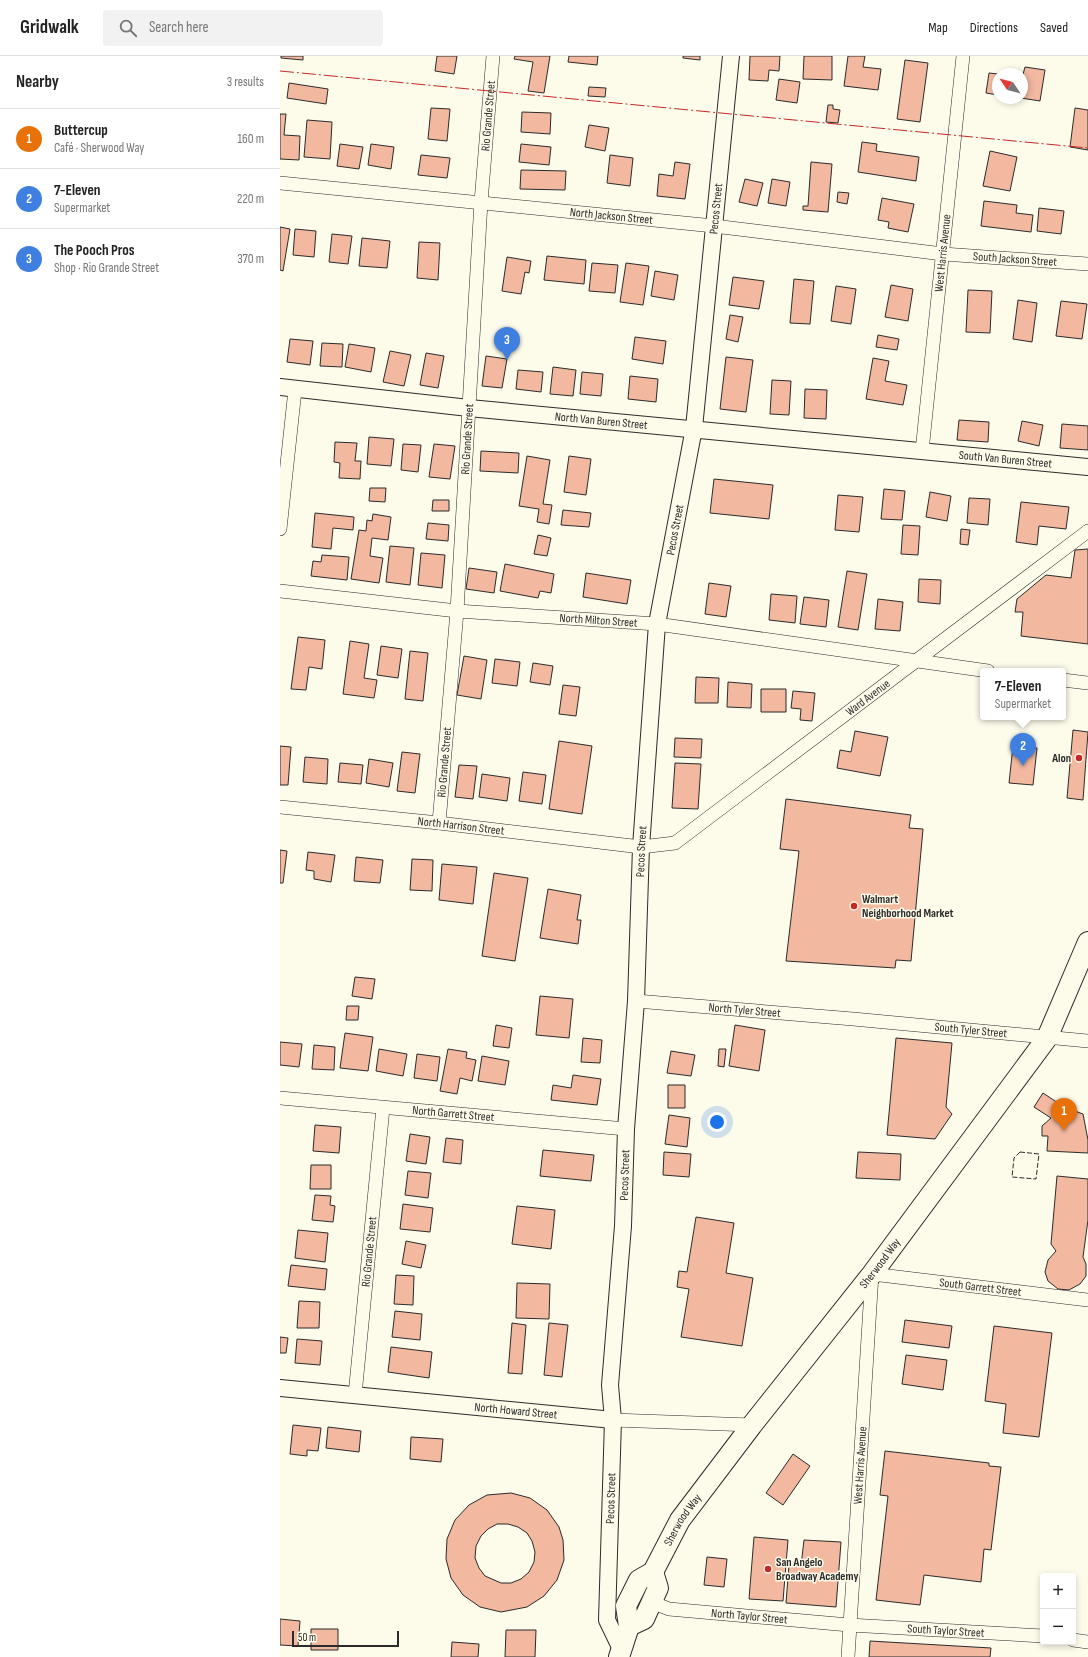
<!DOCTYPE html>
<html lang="en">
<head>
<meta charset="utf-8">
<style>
	body { margin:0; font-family:"Sofia Sans Condensed",sans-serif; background:#f2f2f2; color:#222 }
	.controls { position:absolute; right:12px; bottom:12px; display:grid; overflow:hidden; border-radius:4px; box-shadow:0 2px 6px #0003 }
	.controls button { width:36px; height:36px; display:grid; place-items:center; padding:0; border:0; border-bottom:1px solid #e0e0e0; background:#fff; color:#222; font:20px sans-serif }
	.compass { position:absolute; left:712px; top:12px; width:36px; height:36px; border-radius:50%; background:#fff; box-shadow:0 2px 6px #0003; rotate:305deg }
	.scale { position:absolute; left:12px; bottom:10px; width:107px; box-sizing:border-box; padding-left:4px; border:2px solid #2b2b2b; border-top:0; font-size:11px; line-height:14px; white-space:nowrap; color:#2b2b2b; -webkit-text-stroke:3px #fdfbea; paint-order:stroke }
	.you { position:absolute; left:437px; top:1066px; width:14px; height:14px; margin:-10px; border:3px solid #fff; border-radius:50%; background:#1a73e8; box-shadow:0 0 0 6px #1a73e833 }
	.badge { display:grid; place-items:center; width:26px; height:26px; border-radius:50%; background:#c62828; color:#fff; font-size:13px; font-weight:700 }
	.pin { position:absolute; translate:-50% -33px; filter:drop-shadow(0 1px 2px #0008) }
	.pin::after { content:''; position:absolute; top:21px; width:14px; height:12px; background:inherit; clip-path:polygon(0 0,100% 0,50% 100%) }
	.popup { position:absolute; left:700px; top:612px; width:86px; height:52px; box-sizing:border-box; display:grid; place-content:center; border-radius:4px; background:#fff; filter:drop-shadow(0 1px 3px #0005); font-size:13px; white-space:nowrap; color:#767676 }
	.popup b { font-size:15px; color:#222 }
	.popup::after { content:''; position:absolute; left:50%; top:100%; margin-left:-8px; border:8px solid transparent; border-top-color:#fff }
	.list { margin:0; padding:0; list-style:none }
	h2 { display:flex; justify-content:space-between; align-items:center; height:52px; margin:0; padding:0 16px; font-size:17px }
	h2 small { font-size:13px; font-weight:400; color:#767676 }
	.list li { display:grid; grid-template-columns:26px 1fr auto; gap:12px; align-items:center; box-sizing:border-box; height:60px; padding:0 16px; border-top:1px solid #e0e0e0 }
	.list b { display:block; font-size:15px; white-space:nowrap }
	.list p { margin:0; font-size:13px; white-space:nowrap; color:#767676 }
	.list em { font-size:13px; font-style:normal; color:#767676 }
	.icon { flex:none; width:22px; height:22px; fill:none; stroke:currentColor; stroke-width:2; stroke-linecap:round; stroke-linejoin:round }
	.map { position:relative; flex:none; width:808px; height:1601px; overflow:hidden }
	header { display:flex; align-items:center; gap:24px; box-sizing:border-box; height:56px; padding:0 20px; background:#fff; border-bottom:1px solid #e0e0e0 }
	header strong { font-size:19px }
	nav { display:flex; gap:22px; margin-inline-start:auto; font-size:14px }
	.search { width:280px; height:36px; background:#f2f2f2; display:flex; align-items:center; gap:10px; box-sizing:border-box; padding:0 14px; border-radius:4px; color:#767676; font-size:15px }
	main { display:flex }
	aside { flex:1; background:#fff }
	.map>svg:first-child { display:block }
	.building { fill:#f2b8a0; stroke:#2b2b2b; fill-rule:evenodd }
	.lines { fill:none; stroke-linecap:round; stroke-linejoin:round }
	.minor-casing { stroke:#2b2b2b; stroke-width:14 }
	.tertiary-casing { stroke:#2b2b2b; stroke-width:18 }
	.primary-casing { stroke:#2b2b2b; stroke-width:22 }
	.minor { stroke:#fdfbea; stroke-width:13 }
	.tertiary { stroke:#fdfbea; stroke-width:16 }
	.primary { stroke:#fdfbea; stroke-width:20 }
	.fence { stroke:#2b2b2b; stroke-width:1; stroke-dasharray:5 2; stroke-linecap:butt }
	.power { stroke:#c62828; stroke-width:1; stroke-dasharray:14 3 2 3; stroke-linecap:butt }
	.poi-dot { fill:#c62828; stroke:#fdfbea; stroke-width:1.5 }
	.labels { text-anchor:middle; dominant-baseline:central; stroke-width:3; stroke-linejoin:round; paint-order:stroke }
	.street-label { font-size:12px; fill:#2b2b2b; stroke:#fdfbea }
	.poi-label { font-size:12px; font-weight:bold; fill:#2b2b2b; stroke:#fdfbea; text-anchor:start }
</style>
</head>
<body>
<header>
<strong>Gridwalk</strong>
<div class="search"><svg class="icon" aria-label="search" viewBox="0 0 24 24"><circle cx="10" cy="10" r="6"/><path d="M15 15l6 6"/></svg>Search here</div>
<nav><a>Map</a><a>Directions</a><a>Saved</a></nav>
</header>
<main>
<aside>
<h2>Nearby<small>3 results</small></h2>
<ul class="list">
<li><span class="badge" style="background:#e8710a">1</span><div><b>Buttercup</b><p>Café · Sherwood Way</p></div><em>160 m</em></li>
<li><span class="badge" style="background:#3f7fe0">2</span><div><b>7-Eleven</b><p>Supermarket</p></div><em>220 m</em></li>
<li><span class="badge" style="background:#3f7fe0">3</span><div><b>The Pooch Pros</b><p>Shop · Rio Grande Street</p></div><em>370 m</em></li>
</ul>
</aside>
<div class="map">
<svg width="808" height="1601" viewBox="0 0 808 1601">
	<rect width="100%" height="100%" fill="#fdfbea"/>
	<!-- building -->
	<path class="building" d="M1,0H23V4L1,2Z
		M157,0H177L174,18L155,15Z
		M235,0H270L264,37L248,35L253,6L234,3Z
		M289,0H318L317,9L288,6Z
		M403,0H420V4L403,2Z
		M470,0H500L499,15L489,14L488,25L469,24Z
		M524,0H552V24L523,23Z
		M568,0H585L583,11L601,13L598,34L564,30Z
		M625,4L648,7L640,66L617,63Z
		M745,11L765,14L760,45L741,42L742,22Z
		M709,17L718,18V39L706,37Z
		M499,23L520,26L517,47L496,44Z
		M9,27L48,33L46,48L7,42Z
		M309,31L326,32L325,41L308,40Z
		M548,49H553V53L560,54L558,67L546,66Z
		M151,52L170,53L167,85L148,83Z
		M795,52L808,54V94L790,91Z
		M242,56L271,57L270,78L241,76Z
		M0,58H6L4,79L20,80L19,104L0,103Z
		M27,64L52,66L50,103L24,101Z
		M309,69L329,72L325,95L305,91Z
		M582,86L597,88L596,95L639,101L636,125L578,116Z
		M60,88L83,91L79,113L57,110Z
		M91,88L114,91L111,113L88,109Z
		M241,88L271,91L269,109L239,106Z
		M710,95L737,101L730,135L703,130Z
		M141,99L170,102L167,122L138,119Z
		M330,99L353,102L350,130L327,127Z
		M395,106L410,108L405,143L377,140L379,118L393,120Z
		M531,106L552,108L548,156L523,154V150H528Z
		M241,114L286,115L285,134L240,133Z
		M465,123L483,127L477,150L459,146Z
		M492,123L510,126L506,150L488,147Z
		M558,136L569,137L567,148L557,146Z
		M602,142L634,148L628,176L608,172L609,166L598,164Z
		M704,145L737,149L736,157L753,159L751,176L701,170Z
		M759,152L784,155L781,178L757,175Z
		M0,171L10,173L3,215L0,214Z
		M15,173L36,175L34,201L13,199Z
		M52,178L72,180L68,208L49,206Z
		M82,182L110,185L107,212L79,210Z
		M139,186L160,187L158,224L137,222Z
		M267,200L306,204L304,228L264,224Z
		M227,201L251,205L249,217L245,216L241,238L222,235Z
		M312,207L338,209L335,237L309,235Z
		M346,207L369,210L363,249L340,246Z
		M375,215L398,219L394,244L371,240Z
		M453,221L484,225L479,253L449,249Z
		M514,223L534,225L530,268L510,267Z
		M611,229L633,233L628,265L605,261Z
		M556,230L576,233L571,268L551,265Z
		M688,234L712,235L710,277L686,276Z
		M738,244L757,247L752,286L733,283Z
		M781,245L807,248L802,283L776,280Z
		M450,259L463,261L458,286L446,283Z
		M598,279L619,283L617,294L596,291Z
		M355,281L386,285L383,308L352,303Z
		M10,283L33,285L30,309L7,306Z
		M42,287L63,288L62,311L40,310Z
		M69,288L95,292L91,316L65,311Z
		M110,295L131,299L124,330L103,326Z
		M146,297L164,300L158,332L140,329Z
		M206,300L227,303L222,332L202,330Z
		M446,301L473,304L466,356L440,353Z
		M593,302L609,305L605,325L627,329L623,349L586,343Z
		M273,311L296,314L293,340L270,338Z
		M238,314L263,316L261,336L236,333Z
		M302,316L323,318L321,340L300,338Z
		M350,320L378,323L376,346L348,343Z
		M492,324L511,325L509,359L490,358Z
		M525,333L547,334L546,363L524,362Z
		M679,364L709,366L708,386L677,384Z
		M742,365L763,369L759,390L738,385Z
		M782,368L808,370V394L780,392Z
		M89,381L114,383L111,410L87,408Z
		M55,386L77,387L75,405H81L80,423L59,422L60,407L54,406Z
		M123,388L141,389L138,416L121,414Z
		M154,388L175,390L170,423L149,421Z
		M201,395L239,397L238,417L200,415Z
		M247,400L270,404L263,448L272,449L269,468L257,466L259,453L239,450Z
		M289,400L311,403L306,439L284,436Z
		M434,423L493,429L489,463L430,457Z
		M90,432H106L105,446L89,445Z
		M604,433L625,435L622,464L601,463Z
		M650,436L671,440L667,465L646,461Z
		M558,439L583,441L579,476L555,474Z
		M689,442L710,443L708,469L687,467Z
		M153,444H169V455H152Z
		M741,446L789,451L786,473L759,470L757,489L736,486Z
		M283,454L311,457L309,471L281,469Z
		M35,457L74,461L73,474L53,472L51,493L32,491Z
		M93,458L111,461L108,484L92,482L90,500L103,502L99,527L71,523L79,474L86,475L87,464L92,465Z
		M148,467L169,469L168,485L146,483Z
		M623,469L640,470L638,499L621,498Z
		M681,473L690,474L688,489L680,488Z
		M258,479L271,482L267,500L254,498Z
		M110,490L134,492L130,529L106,526Z
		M808,493V588L741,580L743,556H735L737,543L766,519L791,522L795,494Z
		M141,497L165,499L162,532L138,529Z
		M42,499L69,501L67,524L31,520L33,505L41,506Z
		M225,508L274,518L271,537L260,535L258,542L220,535Z
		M189,512L217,516L214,537L186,533Z
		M567,515L587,518L578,574L558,571Z
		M306,517L351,524L347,548L303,541Z
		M639,523L661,524L660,548L638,546Z
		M429,527L451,530L446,561L425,558Z
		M491,538L517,540L515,567L489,564Z
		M524,541L549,544L546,571L520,568Z
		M598,543L623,546L620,575L595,573Z
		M18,581L45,584L42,613L29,611L26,634L11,633Z
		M70,585L89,588L84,622L97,624L94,642L63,638Z
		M101,590L122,593L118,622L97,619Z
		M130,595L148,597L143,645L125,643Z
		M184,600L207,604L201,643L177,639Z
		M215,603L240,606L237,630L212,627Z
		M253,607L273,610L270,629L250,626Z
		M416,621L439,622L438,647H415Z
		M448,626L472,628L471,652L447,651Z
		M283,629L300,631L296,660L279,658Z
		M481,633H506V656H481Z
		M513,635L535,637L532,665L520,664L521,653L511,652Z
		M793,674L808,676L803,744L787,742Z
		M575,675L608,681L600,720L557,712L560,694L571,696Z
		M395,682L422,683L421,702L394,701Z
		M279,685L312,690L302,758L269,753Z
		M0,690L11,691L8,729H0Z
		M733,690L757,692L753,729L729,727Z
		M122,696L140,698L135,737L117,735Z
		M25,701L48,703L47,728L23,726Z
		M89,703L113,707L109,731L86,727Z
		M60,707L83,709L81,728L58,726Z
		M395,707L421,708L418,753L392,752Z
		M179,709L197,710L193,743L175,741Z
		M243,716L266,719L262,748L239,745Z
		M202,718L230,722L227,745L199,741Z
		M506,743L631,759L629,772L643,773L631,905L616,904L615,912L506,905L519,795L500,793Z
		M0,794L7,795L3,827H0Z
		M28,796L55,799L51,826L34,823V815L26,814Z
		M76,801L103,804L100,827L74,825Z
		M132,803L153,804L152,835L130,834Z
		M162,808L197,811L193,848L159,844Z
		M214,817L248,822L235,905L202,900Z
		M268,833L301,839L297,864H301L298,888L260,882Z
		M75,921L95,923L92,943L72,940Z
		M260,940L293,943L289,982L256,979Z
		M67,950H79L78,964H66Z
		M216,969L232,972L229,992L213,990Z
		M455,969L485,974L479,1015L449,1010Z
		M65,977L93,981L88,1015L60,1012Z
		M303,982L322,984L320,1007L301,1006Z
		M616,982L672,987L666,1051L672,1058L655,1083L607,1079Z
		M0,986L22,988L19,1011L0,1009Z
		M34,989L55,991L54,1014L32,1013Z
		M99,993L127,998L123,1020L96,1015Z
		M168,993L187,996L186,1002L196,1004L192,1025L180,1022L177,1038L160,1035Z
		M439,993H446L444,1011L438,1010Z
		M391,995L415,999L411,1020L387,1017Z
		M137,998L160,1001L157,1025L134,1022Z
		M202,1000L229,1005L225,1029L198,1025Z
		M293,1019L321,1023L317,1049L271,1044L273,1029L291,1032Z
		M388,1029H405V1052H388Z
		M763,1037L784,1051L803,1058L808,1084V1097L767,1095L768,1080H762V1070L771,1062L754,1051Z
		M389,1059L410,1062L407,1091L385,1088Z
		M35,1069L61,1071L59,1097L33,1095Z
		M130,1078L150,1081L146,1108L126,1105Z
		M166,1082L183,1084L181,1108L163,1106Z
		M263,1094L314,1099L311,1125L260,1120Z
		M384,1096L411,1098L409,1121L383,1119Z
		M578,1096L621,1098L620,1124L576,1122Z
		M31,1109H51V1133H30Z
		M128,1115L151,1117L148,1142L125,1139Z
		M777,1120L808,1123V1164L803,1201L806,1208V1220L800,1228L789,1234L778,1233L768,1225L765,1216L768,1204L776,1195L771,1188Z
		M35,1139L51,1140L50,1149L55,1150L53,1166L32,1164Z
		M123,1148L153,1152L150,1176L120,1173Z
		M237,1150L275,1154L271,1193L232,1188Z
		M416,1161L454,1167L446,1217L473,1222L462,1290L401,1281L409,1233L397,1231L399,1215L407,1216Z
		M18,1174L48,1177L45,1206L15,1202Z
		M126,1185L146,1189L141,1212L122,1208Z
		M11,1209L47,1213L45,1234L8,1230Z
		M116,1219L134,1220L133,1249L114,1248Z
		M237,1227L270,1228L269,1263L236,1262Z
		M19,1245L40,1246L39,1272H17Z
		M115,1255L142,1258L140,1284L112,1281Z
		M625,1264L672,1270L669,1292L622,1286Z
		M232,1267L246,1269L242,1318L228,1317Z
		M269,1267L288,1269L282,1321L264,1319Z
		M714,1270L772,1277L759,1381L723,1377L726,1348L705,1345Z
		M0,1281L8,1282L6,1297H0Z
		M17,1283L42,1285L40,1309L15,1307Z
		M111,1291L152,1296L149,1322L108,1316Z
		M626,1299L667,1304L663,1334L622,1328Z
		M13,1369L41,1372L38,1395L27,1394V1400L10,1398Z
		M48,1371L81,1375L79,1396L46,1392Z
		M131,1381L163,1383L161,1406L130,1403Z
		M605,1395L709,1407V1410L721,1411L711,1494L704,1493L701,1526L644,1519L640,1549L596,1544L608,1440L600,1439Z
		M513,1398L530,1410L503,1449L486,1437Z
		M231,1437L250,1442L267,1454L279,1471L283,1484L284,1504L277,1524L264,1540L247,1551L221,1556L200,1551L183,1539L171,1522L166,1503L167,1483L175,1464L189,1449L207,1439ZM217,1468H228L238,1471L247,1477L252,1485L255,1496L254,1506L249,1516L241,1523L231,1527H221L205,1520L199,1512L195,1502L196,1490L201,1480L208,1473Z
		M474,1481L508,1484L503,1545L469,1543Z
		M524,1484L561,1486L556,1551L506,1547L509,1509L521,1510Z
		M427,1501L447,1503L444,1531L424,1529Z
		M0,1563L20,1565L18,1590L0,1589Z
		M31,1573H58V1594H31Z
		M226,1574H256L255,1601H225Z
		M590,1585L711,1592L710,1601H589Z
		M172,1586L199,1588L198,1601H171Z"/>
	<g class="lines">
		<!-- minor casing -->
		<g class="minor-casing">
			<g id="minor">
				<path id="s1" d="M0,127L434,170L663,198L808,208"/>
				<path id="s2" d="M642,395L683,0"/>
				<path d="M0,473L15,334"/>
				<path id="s3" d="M0,535L177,555L377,568L708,615"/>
				<path d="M783,624L808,627"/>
				<path id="s4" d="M0,751L159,767L361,791L395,787L808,475"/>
				<path id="s5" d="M159,767L177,555L201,146L213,0"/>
				<path id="s6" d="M356,945L573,963L808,985"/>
				<path id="s7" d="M0,1042L346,1073"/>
				<path id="s8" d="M75,1339L103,1052"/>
				<path d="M333,1364L472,1369"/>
				<path id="s9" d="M371,1546L389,1553L569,1569L763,1580"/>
				<path d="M793,1584L808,1586"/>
				<path id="s10" d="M568,1601L592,1218L808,1244"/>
			</g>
		</g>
		<!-- tertiary casing -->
		<g class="tertiary-casing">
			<g id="tertiary">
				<path id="s11" d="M0,331L189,352L808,411"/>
				<path id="s12" d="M0,1332L333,1364"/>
				<path id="s13" d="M341,1593L327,1564L333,1364L330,1329L343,1170L346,1073L356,945L361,791L377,568L414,372L451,0"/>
			</g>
		</g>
		<!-- primary casing -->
		<g class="primary-casing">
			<g id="primary">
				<path d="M349,1570L364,1563L378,1532L373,1516"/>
				<path id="s14" d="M339,1601L349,1570L346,1550L359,1524L373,1516L400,1464L472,1369L592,1218L767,982L808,886"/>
			</g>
		</g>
		<!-- minor -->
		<use href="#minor" class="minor"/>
		<!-- tertiary -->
		<use href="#tertiary" class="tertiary"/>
		<!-- primary -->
		<use href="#primary" class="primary"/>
		<!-- fence -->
		<path class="fence" d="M740,1096L759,1098L756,1123L732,1121L734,1102Z"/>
		<!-- power -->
		<path class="power" d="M0,15L808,92"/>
	</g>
	<!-- markers -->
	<g class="poi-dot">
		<circle cx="799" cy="702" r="4"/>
		<circle cx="574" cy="850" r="4"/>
		<circle cx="488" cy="1513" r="4"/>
	</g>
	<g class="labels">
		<!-- street labels -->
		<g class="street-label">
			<text stroke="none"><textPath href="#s5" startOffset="709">Rio Grande Street</textPath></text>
			<text stroke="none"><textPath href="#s13" startOffset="1450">Pecos Street</textPath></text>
			<text stroke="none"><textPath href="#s1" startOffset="333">North Jackson Street</textPath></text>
			<text stroke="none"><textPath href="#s2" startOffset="199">West Harris Avenue</textPath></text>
			<text stroke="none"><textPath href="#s1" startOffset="739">South Jackson Street</textPath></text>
			<text stroke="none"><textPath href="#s11" startOffset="323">North Van Buren Street</textPath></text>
			<text stroke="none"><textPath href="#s5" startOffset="385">Rio Grande Street</textPath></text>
			<text stroke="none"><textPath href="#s11" startOffset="729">South Van Buren Street</textPath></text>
			<text stroke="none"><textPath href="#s13" startOffset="1126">Pecos Street</textPath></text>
			<text stroke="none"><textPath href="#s3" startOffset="320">North Milton Street</textPath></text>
			<text stroke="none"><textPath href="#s4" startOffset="639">Ward Avenue</textPath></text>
			<text stroke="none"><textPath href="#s5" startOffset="61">Rio Grande Street</textPath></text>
			<text stroke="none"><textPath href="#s4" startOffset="182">North Harrison Street</textPath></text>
			<text stroke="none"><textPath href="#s13" startOffset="802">Pecos Street</textPath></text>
			<text stroke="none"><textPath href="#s6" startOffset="109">North Tyler Street</textPath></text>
			<text stroke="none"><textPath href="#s6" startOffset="336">South Tyler Street</textPath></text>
			<text stroke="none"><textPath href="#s7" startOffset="174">North Garrett Street</textPath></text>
			<text stroke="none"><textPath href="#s13" startOffset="478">Pecos Street</textPath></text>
			<text stroke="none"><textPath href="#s8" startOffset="144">Rio Grande Street</textPath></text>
			<text stroke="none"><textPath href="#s14" startOffset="482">Sherwood Way</textPath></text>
			<text stroke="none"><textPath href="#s10" startOffset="493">South Garrett Street</textPath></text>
			<text stroke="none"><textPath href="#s12" startOffset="237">North Howard Street</textPath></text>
			<text stroke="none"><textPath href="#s10" startOffset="192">West Harris Avenue</textPath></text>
			<text stroke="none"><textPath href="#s13" startOffset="154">Pecos Street</textPath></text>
			<text stroke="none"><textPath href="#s14" startOffset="158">Sherwood Way</textPath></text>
			<text stroke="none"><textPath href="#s9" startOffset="100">North Taylor Street</textPath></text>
			<text stroke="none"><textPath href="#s9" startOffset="297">South Taylor Street</textPath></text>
		</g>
		<!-- poi labels -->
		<g class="poi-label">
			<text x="791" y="702" text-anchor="end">Alon</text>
			<text x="582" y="843">Walmart<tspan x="582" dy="14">Neighborhood Market</tspan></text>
			<text x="496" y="1506">San Angelo<tspan x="496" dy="14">Broadway Academy</tspan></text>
		</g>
	</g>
</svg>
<div class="controls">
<button>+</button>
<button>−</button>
</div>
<svg class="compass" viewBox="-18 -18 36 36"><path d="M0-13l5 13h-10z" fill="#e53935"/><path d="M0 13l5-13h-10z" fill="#767676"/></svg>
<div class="scale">50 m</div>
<div class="you"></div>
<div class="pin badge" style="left:784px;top:1075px;background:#e8710a">1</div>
<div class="pin badge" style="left:743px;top:710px;background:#3f7fe0">2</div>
<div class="popup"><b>7-Eleven</b>Supermarket</div>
<div class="pin badge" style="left:227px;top:304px;background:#3f7fe0">3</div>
</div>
</main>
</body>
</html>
